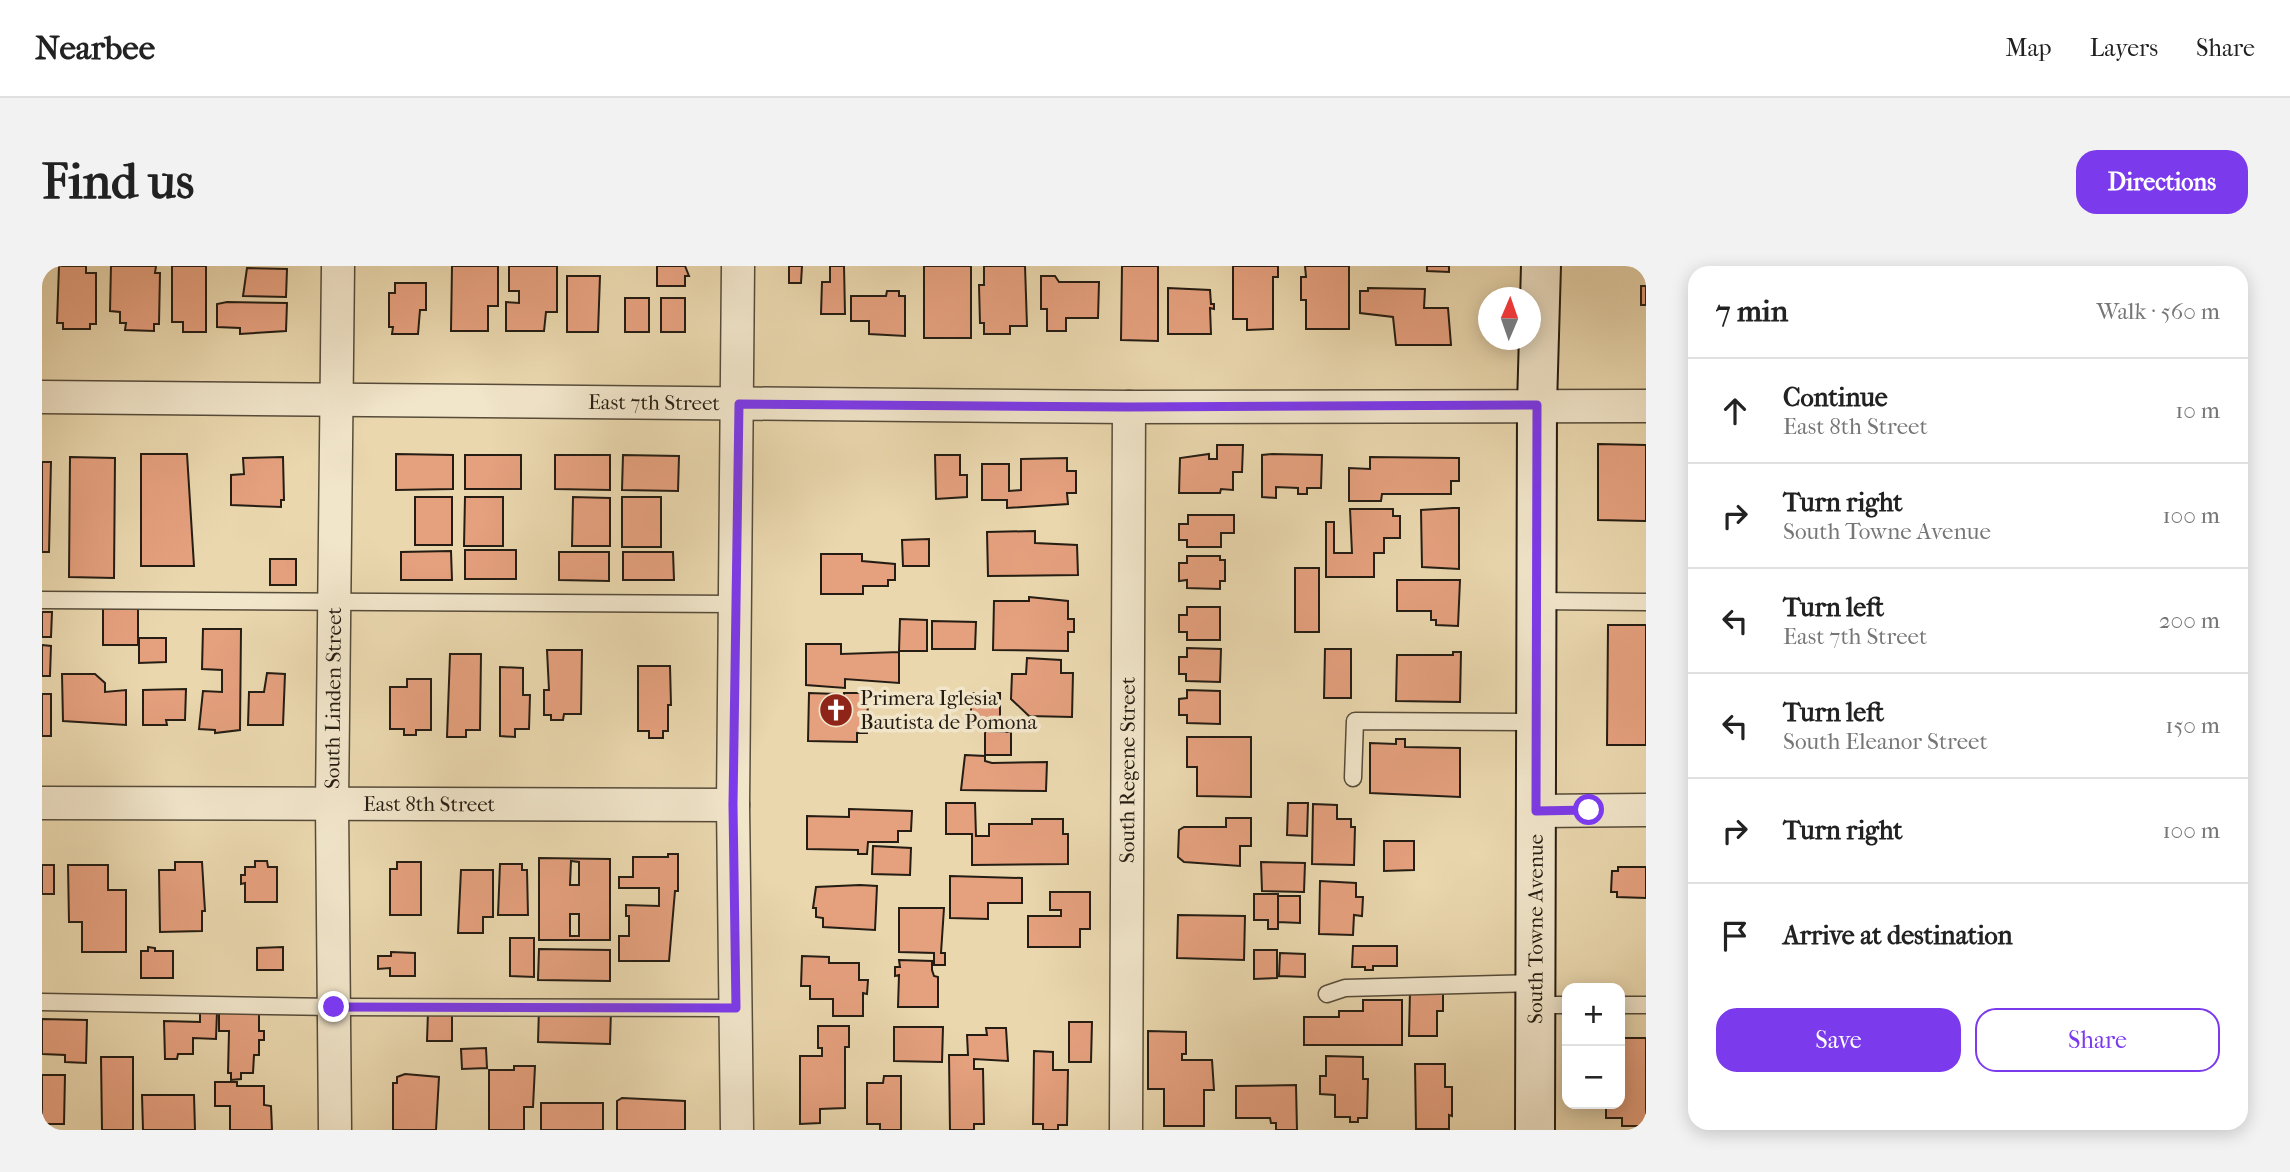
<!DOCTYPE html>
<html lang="en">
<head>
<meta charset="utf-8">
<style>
	body { margin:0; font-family:"IM FELL French Canon",serif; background:#f2f2f2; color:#222 }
	.controls { position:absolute; right:21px; bottom:21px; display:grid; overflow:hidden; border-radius:14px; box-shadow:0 4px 18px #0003 }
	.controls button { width:63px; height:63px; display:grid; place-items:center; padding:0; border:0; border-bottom:2px solid #e0e0e0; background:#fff; color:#222; font:35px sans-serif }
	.compass { position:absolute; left:1436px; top:21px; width:63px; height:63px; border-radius:50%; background:#fff; box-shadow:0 4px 18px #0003; rotate:2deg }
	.stop { position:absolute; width:21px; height:21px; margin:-16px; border:5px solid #7c3aed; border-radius:50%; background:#fff }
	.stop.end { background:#7c3aed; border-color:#fff; box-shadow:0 2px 7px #0008 }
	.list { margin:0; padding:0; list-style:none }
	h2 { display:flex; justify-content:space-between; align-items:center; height:91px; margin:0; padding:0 28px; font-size:30px }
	h2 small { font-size:23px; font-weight:400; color:#767676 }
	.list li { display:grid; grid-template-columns:46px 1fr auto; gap:21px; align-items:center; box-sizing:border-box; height:105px; padding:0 28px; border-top:2px solid #e0e0e0 }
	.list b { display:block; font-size:26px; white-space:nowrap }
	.list p { margin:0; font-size:23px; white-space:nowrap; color:#767676 }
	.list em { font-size:23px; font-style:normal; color:#767676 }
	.actions { display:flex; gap:14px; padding:21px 28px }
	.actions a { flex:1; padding:16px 0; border:2px solid #7c3aed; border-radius:21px; text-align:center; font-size:24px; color:#7c3aed }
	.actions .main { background:#7c3aed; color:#fff }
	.icon { flex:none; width:38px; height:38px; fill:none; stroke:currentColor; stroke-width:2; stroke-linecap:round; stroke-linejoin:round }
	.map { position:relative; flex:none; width:1604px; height:864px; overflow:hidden; border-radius:21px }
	header { display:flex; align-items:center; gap:42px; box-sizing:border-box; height:98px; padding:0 35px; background:#fff; border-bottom:2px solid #e0e0e0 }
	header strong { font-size:33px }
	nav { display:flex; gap:38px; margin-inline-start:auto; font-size:24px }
	.intro { display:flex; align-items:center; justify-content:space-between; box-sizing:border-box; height:168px; padding:0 42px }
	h1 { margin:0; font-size:49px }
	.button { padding:18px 32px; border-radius:21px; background:#7c3aed; color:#fff; font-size:24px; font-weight:700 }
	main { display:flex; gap:42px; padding:0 42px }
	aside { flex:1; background:#fff; border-radius:21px; box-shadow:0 4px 18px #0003 }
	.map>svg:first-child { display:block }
	.building { fill:#e5a07e; stroke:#251d13; stroke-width:2; fill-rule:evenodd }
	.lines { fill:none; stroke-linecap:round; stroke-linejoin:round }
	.lane-casing { stroke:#564c3a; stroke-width:19 }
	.street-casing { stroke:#564c3a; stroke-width:35 }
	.secondary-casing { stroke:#251d13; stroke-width:42 }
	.lane { stroke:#f1e5ca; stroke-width:16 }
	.street { stroke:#f1e5ca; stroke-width:32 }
	.secondary { stroke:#f1e5ca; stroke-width:38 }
	.route { stroke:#7c3aed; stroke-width:9 }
	.labels { text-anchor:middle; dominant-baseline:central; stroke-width:7; stroke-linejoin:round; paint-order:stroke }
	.street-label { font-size:21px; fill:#251d13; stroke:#f1e5ca }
	.poi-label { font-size:21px; fill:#251d13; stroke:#f1e5ca; text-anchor:start }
</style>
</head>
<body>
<header>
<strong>Nearbee</strong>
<nav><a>Map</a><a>Layers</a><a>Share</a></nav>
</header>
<div class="intro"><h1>Find us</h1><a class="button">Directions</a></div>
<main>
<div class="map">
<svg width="1604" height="864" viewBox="0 0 1604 864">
	<rect width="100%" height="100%" fill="#ead7ae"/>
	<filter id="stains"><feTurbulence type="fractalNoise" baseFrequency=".00286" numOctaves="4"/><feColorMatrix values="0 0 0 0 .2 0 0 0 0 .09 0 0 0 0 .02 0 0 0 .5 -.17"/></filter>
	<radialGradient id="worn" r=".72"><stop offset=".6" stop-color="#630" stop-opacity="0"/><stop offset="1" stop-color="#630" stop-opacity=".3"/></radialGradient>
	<!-- building -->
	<path class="building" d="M17,0H44V7H54V58H48V63H21V57H15Z
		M69,0H114L113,7H118L117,58H112V65L83,64L84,57H78V46L68,45Z
		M130,0H164V66H141V56H130Z
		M410,0H456V40H446V65H409Z
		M467,0H515V46H504L502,65H464V36L477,37V25H467Z
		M615,0H643L647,10H643V20H615Z
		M747,0H760L759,17H747Z
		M788,0H802L803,48H779L780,16H788Z
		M882,0H929V72H882Z
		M942,0H983L985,60H968V68H942V57H938L937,19H942Z
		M1080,0H1116V75L1079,74Z
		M1191,0H1236V11H1231V63L1205,64V53H1191Z
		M1263,0H1307V63H1264V34H1259V11H1264Z
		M1385,0H1407V6L1385,5Z
		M205,2L245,3L244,31L201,30Z
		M525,10H558L556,66H525Z
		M999,10H1013L1017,16H1057L1056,52H1024V65H1005V43H999Z
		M353,17H384V44H378L376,68H350L351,61H347V27H353Z
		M1599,20H1604V39H1599Z
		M1126,22L1168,24L1169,38H1172V43L1168,42L1169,68H1126Z
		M1326,22L1383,23L1382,42H1406L1409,79H1354L1351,51L1318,47V25H1326Z
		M845,25H857V30H863V70L827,68V55H809V30H844Z
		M583,32H607V66H583Z
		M619,32H643V66H619Z
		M185,36L245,37L244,65L198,68V62L175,61V38Z
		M1556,178L1604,179V255L1556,254Z
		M1175,179H1201L1200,206H1191V224L1179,223L1178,227H1137L1138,192L1167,188V193H1175Z
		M99,188H145L152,300H99Z
		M354,188L411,189V223L354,224Z
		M1230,188L1280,189L1279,222H1265V228H1256V222L1234,221V232L1220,231V189Z
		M423,189H479V223H423Z
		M513,189H568V224L513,223Z
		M581,189L637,190L636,225L580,224Z
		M893,189H918V209H925V231L894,233Z
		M28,191L73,192L72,312L27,311Z
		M241,191L242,234H239V241L189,239V209L202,208L201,192Z
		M1328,191L1417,192V215H1409V228H1340L1339,235H1307V202L1328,203Z
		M1025,192V205H1034V227H1025L1026,238L965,242V234H940V198H967V225L979,224V193Z
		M0,196H9L7,286H0Z
		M373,231H410V279H373Z
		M423,231H461V280H422Z
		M531,231L568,232V280H530Z
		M580,231H619V281H580Z
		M1411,242H1417V303L1380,301L1379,244Z
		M1308,243H1351V250H1358V272H1342V287H1332V311H1284V256H1292V287H1310Z
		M1146,249H1192V267H1179V281H1145V274H1137V258H1146Z
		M993,265V277L1035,279L1036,309L946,310L945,266Z
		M887,273V300H861L860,274Z
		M423,284H474V313H423Z
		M409,285L410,314H359V286Z
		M517,286H567V315L517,314Z
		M581,286H631L632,314H581Z
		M779,288H820V295L853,298V314H846V320H821V328H779Z
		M1145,290H1178V294H1183V315H1178V323L1145,322V314L1137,315V297H1145Z
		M228,293H254V319H228Z
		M1253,302H1277V366H1253Z
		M1355,314H1418L1416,360L1394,359V354H1389V345H1355Z
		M987,331L1026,335V353H1032V366H1026V385L951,384L952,335H987Z
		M1145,341H1178V374H1145V366H1137V349H1145Z
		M61,342L96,343V379H61Z
		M0,346H10L9,371H0Z
		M858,353L885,354V385H857Z
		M890,355L934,356L933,383H890Z
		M1566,359H1604V479H1565Z
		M161,363H199L198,464L173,467V464L157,463L161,425L180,426V404L160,403Z
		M97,372H124V396L97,397Z
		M764,378H799V388L857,386V417L803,413V422L764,419Z
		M0,379L9,380L8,410H0Z
		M1145,382L1179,383L1178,416L1144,415V408H1137V391H1145Z
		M1283,383H1309V432H1282Z
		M505,384H540L539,448H522L521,454H509V449H502V424H507Z
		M1411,386H1419L1418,436L1354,435L1355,389H1411Z
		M408,388H439L438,464H424V471H405Z
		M985,392L1019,394V407H1031L1030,451L987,450L969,433L970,408H984Z
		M596,400H628L629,439H626V465H621V472H607V465H596Z
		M458,401L481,402V429H488L487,463H473V471L458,470Z
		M225,407L243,408L241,459H206L207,426H222Z
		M20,408H53L63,417V426L84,424V459L21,455Z
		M365,413H389V464H374V469H362V463H348V421H365Z
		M144,423L143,454H124L125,459H101V424Z
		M1145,424L1178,425V458L1145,457V449H1137V433L1145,432Z
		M767,427L795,428L794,444H801L802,427H822V432H826L825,467H815V476L766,475Z
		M929,427H958V459H929Z
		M0,428H9V470H0Z
		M943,465L969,466V489H943Z
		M1145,471H1209V531L1155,530V501H1145Z
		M1354,473H1363V481L1418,482V531L1328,527V477L1354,478Z
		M923,489L943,490V495L950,497L1005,496L1004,525L919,524Z
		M904,537H933L934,570H947V558H990V553H1021V568H1026V598L930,599V568H904Z
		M1246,537H1266L1265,570L1245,569Z
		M1271,538L1295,539V553H1309V561H1313L1312,599L1270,598Z
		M807,543L870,545L869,565H856V576H826L825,588H816V584L765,583V550L807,551Z
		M1184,552H1209V580H1198V600L1142,596L1136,591L1137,564L1142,561H1184Z
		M1342,575H1372V604L1342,605Z
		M831,580L869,582L868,609L830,608Z
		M626,588H636V625H633L627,695H577V670H587V650H584V639L617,640V622H577V611H591V591H626Z
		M497,592L568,593V674H497ZM529,595L537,596V619H528ZM528,648H537V670H528Z
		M213,595H225L226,601H235V636H203V617L199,618V609H203V601H213Z
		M133,596H160L163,645H160V665L118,666L117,604H133Z
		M355,596H379V649H348V603H355Z
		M1219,596L1263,597L1262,626L1220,625Z
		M458,598H480V604H485L486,649H456Z
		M0,599H12V628H0Z
		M26,599H66V624H84V686H40V656H27Z
		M1576,601H1604V632L1575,631V626H1569L1570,605H1576Z
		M419,604H451V651H441V667H416Z
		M908,610L980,612V637H946V653L908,652Z
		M1278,615L1314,617V631H1321L1320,650L1312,649L1311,669L1277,668Z
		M818,619L835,620L833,664L781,661V652L774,651V642H771L774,621Z
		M1008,626H1048V663H1038V681H986V650H1019V644H1008Z
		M1212,628H1236V663H1226V654H1212Z
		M1236,630H1258V657L1236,656Z
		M857,642H902L899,687H903V699H892V687L857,686Z
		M1136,649L1203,650L1202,694L1135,692Z
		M468,672H492V711L468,710Z
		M1311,680H1355V700H1331V704H1323V701H1310Z
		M106,681L113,682V685H131V712H99V685H106Z
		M241,681V704H215V682Z
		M497,683L568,684V715L496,714Z
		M1212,684H1235V712L1212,713Z
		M349,686L373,687V710H348V702L336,703V690H349Z
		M1238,687L1263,688V711L1237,710Z
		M760,690L787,691V697H817V714H826L825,728L821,727V750H791V733H768V720H759Z
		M857,694L890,695V704L892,710L896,711V741H856L857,709L853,710V701H858Z
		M1368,725L1401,726V745H1395V770H1367Z
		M1321,734H1360V779H1262V751H1297V745H1321Z
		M497,742L569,744L568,778L496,776Z
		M158,746H175L174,773L151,772V788H136L135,793H123L122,755L158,756Z
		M177,746H217V765H222V774H217V789H212L211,807H199V813L189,814V807H186L187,765H177Z
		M386,746H410V775H385Z
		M0,753L45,754L44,797L23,796V789L0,788Z
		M1027,756H1050L1049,796H1027Z
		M776,760H807V781H803V842L778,843V857L758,858V790H780V782H776Z
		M852,761H901L900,796L852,795Z
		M944,762H964L966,795L932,793V803H941L942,858H932V864H908L907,789H926L925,769H945Z
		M1106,765L1144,766V788H1140V794H1170L1172,824H1162V860H1122V823H1106Z
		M1581,772H1604V860H1580V852H1564V838H1578Z
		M444,782L445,802L420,803L419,783Z
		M992,785L1011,786V804H1026L1025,859H1016V864H1001V858H991Z
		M1284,790L1321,791V813H1326L1325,852H1316V856H1308V851H1293V829L1278,828V810H1284Z
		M59,791H91V864H60Z
		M1373,798H1403V821H1410V850L1407,849V863H1374Z
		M472,800H493L491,841H482V864H447V804H472Z
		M363,808L397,811L394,864H351V817H355V811Z
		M0,809H23L22,858H0Z
		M842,810H859V864H838V858H825V817H841Z
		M173,816H195V820H222V839L229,840L230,864H188V840H173Z
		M1254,819L1255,864H1234V857H1229L1228,852H1194V820Z
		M100,829H152L153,864H101Z
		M580,832L643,835V864H575V835Z
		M499,837H561V864H499Z"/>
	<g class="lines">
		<!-- lane casing -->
		<g class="lane-casing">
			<path id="lane" d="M0,334L694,338
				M1495,335L1604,336
				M1311,512L1313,455L1494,456
				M1285,728L1303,722L1494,717
				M0,736L292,741L694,742
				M1494,739H1525
				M1578,739H1604"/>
		</g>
		<!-- street casing -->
		<g class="street-casing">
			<g id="street">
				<path id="s1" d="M0,131L1087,141L1604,140"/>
				<path id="s2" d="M0,537L691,539"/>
				<path d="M1494,545L1604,544"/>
				<path id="s3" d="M293,864L290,538L296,0"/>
				<path d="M695,864L691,539L696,0"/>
				<path id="s4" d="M1084,864L1087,141"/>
			</g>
		</g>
		<!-- secondary casing -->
		<g class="secondary-casing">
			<g id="secondary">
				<path id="s5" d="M1493,864L1495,139L1499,0"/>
			</g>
		</g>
		<!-- lane -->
		<use href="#lane" class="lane"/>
		<!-- street -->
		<use href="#street" class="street"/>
		<!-- secondary -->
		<use href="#secondary" class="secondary"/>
	</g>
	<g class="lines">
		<!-- route -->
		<path class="route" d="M292,741L694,742L691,539L697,138L1087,141L1495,139L1494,545L1547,544"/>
	</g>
	<!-- icons -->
	<defs>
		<g id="church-disc" transform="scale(1.75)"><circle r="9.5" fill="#8f2418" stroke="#f1e5ca"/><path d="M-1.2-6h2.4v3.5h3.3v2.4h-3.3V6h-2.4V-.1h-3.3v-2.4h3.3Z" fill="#fff"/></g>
	</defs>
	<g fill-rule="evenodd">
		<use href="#church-disc" x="794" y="444"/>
	</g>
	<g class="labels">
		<!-- street labels -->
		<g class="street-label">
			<text stroke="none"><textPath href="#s1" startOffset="612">East 7th Street</textPath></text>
			<text stroke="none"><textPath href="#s3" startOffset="432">South Linden Street</textPath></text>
			<text stroke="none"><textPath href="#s4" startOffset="360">South Regene Street</textPath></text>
			<text stroke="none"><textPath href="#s2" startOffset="387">East 8th Street</textPath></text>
			<text stroke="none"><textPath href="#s5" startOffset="201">South Towne Avenue</textPath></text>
		</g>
		<!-- poi labels -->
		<g class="poi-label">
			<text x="818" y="432">Primera Iglesia<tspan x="818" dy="24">Bautista de Pomona</tspan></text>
		</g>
	</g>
	<rect width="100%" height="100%" filter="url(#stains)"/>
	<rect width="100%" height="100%" fill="url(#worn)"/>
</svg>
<div class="controls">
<button>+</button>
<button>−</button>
</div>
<svg class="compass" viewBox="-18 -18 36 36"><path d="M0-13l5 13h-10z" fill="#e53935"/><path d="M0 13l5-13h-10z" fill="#767676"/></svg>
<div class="stop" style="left:1547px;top:544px"></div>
<div class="stop end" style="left:292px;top:741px"></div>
</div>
<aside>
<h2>7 min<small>Walk · 560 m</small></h2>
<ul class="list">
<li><svg class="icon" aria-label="ahead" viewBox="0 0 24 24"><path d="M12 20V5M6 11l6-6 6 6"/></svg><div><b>Continue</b><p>East 8th Street</p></div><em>10 m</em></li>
<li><svg class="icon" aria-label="right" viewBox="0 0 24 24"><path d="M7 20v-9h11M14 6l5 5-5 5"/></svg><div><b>Turn right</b><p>South Towne Avenue</p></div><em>100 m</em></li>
<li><svg class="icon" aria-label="left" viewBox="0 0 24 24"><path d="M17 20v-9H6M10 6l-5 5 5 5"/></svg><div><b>Turn left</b><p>East 7th Street</p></div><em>200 m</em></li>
<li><svg class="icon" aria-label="left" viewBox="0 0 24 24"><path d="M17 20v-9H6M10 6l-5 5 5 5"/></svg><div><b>Turn left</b><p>South Eleanor Street</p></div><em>150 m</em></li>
<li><svg class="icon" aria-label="right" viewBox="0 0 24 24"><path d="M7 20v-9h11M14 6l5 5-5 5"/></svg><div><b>Turn right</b></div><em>100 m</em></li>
<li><svg class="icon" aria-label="arrive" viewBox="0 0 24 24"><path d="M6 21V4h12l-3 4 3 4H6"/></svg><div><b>Arrive at destination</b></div></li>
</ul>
<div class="actions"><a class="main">Save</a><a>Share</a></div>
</aside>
</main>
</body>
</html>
